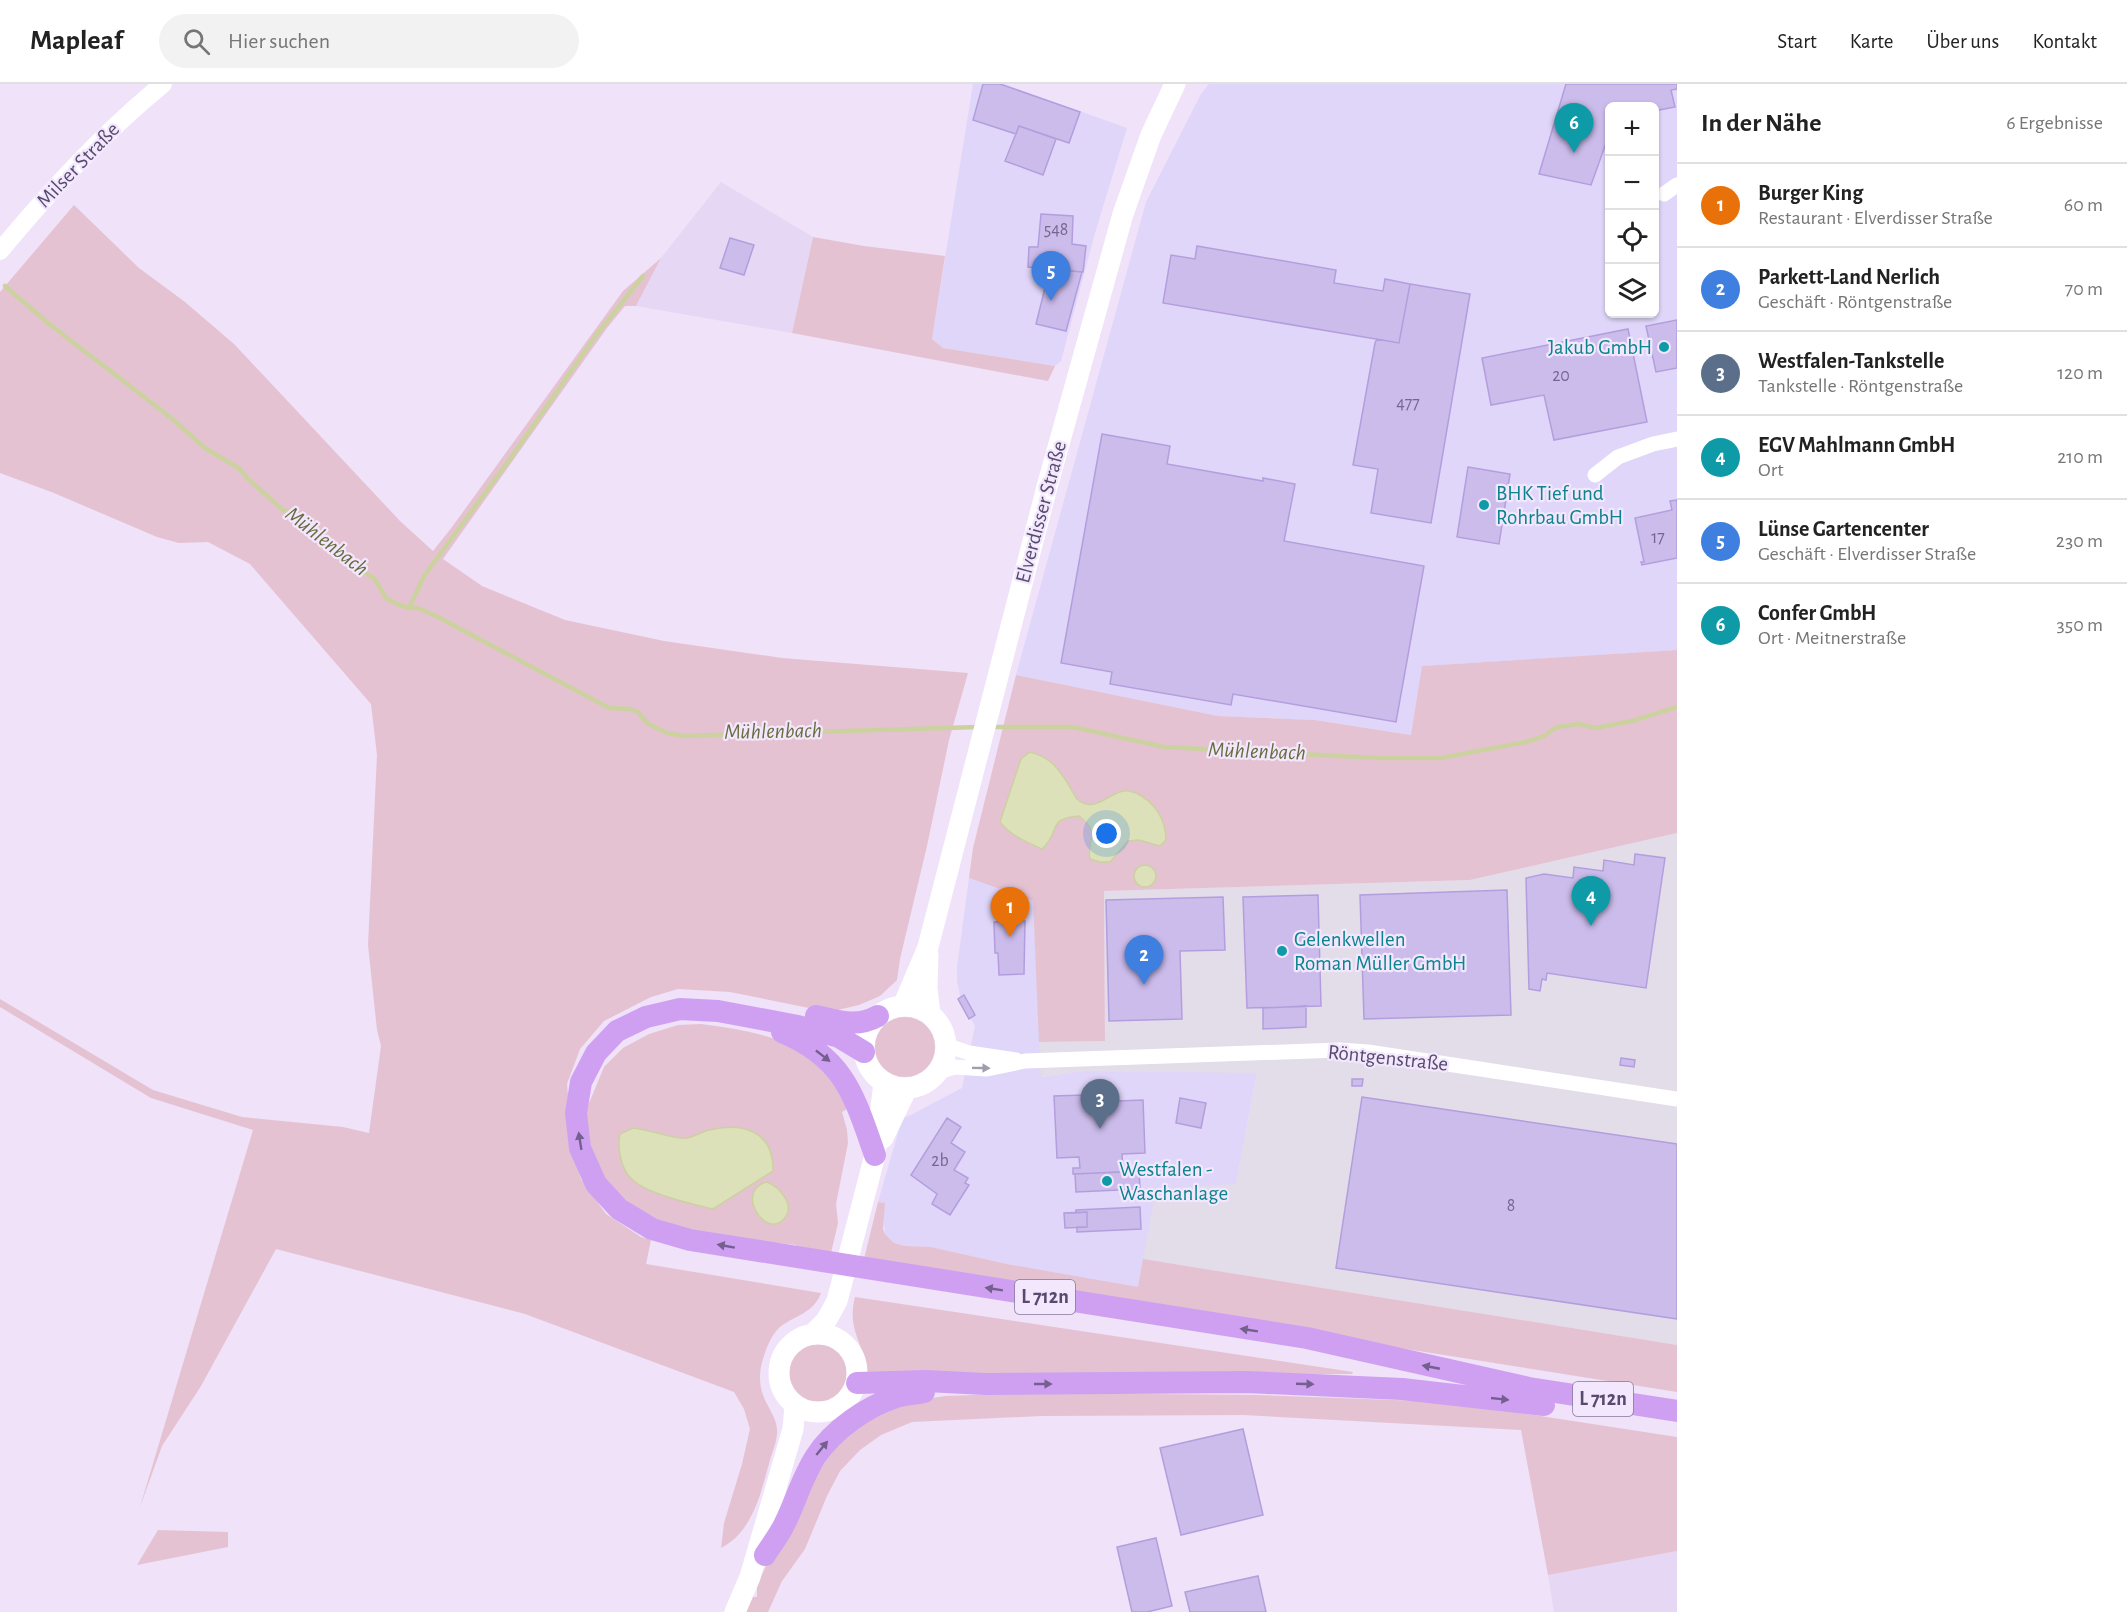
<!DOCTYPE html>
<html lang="de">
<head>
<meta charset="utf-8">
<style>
	body { margin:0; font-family:"Alegreya Sans",sans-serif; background:#f2f2f2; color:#222 }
	.controls { position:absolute; right:18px; top:18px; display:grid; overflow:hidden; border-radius:9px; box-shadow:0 2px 4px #0004 }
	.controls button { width:54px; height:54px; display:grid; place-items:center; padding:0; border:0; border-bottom:2px solid #e0e0e0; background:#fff; color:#222; font:30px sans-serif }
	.you { position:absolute; left:1107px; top:750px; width:21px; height:21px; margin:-15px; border:4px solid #fff; border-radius:50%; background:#1a73e8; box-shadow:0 0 0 9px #1a73e833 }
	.badge { display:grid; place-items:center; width:39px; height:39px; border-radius:50%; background:#6852d8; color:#fff; font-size:20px; font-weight:700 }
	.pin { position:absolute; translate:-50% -50px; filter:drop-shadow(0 2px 3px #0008) }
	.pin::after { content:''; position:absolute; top:32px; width:21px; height:18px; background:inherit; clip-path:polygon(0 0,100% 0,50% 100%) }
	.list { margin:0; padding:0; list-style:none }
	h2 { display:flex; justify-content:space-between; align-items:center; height:78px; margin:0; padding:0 24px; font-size:26px }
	h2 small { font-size:20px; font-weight:400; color:#767676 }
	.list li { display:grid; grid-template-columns:39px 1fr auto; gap:18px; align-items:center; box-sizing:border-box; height:84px; padding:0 24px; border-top:2px solid #e0e0e0 }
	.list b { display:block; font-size:22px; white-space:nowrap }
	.list p { margin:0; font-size:20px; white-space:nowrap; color:#767676 }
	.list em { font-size:20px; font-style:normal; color:#767676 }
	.icon { flex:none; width:33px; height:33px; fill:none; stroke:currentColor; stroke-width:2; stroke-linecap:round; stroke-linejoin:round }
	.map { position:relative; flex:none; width:1677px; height:1528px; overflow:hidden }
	header { display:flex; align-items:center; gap:36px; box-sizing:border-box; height:84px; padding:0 30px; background:#fff; border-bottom:2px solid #e0e0e0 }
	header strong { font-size:28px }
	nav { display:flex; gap:33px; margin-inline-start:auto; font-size:21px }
	.search { width:420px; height:54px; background:#f2f2f2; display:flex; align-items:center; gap:15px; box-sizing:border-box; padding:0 21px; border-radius:33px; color:#767676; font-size:22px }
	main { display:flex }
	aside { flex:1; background:#fff }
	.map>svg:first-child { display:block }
	.residential { fill:#e6d7f5 }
	.commercial { fill:#dfd6f9; fill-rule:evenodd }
	.industrial { fill:#e2dde9 }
	.green { fill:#e5c2d2; fill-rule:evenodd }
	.water { fill:#dde1b9; stroke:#ccd1a0; stroke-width:1.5 }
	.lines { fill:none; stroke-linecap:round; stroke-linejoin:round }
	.stream { stroke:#ccd1a0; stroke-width:4.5 }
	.building { fill:#ccbcec; stroke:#b39edd; stroke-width:1.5 }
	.minor { stroke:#fff; stroke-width:15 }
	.tertiary { stroke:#fff; stroke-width:18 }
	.secondary { stroke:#fff; stroke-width:21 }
	.primary { stroke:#cfa0f2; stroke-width:22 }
	.oneway { fill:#74608f }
	.oneway2 { fill:#a29caf }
	.culture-dot { fill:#0f9aa8; stroke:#f3e7fd; stroke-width:2 }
	.labels { text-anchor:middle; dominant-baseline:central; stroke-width:4.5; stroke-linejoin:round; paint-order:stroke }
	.number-label { font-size:18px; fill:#74678e }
	.shield { fill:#f3e7fd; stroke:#857a99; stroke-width:1.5 }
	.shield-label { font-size:20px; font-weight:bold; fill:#564b6e }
	.street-label { font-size:21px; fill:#564b6e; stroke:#f3e7fd }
	.culture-label { font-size:21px; fill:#0d838f; stroke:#f3e7fd; text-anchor:start }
	.water-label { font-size:22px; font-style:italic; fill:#676c3e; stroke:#f3e7fd }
</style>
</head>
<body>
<header>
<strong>Mapleaf</strong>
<div class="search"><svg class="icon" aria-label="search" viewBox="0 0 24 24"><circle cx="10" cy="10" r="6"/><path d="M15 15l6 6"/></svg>Hier suchen</div>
<nav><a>Start</a><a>Karte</a><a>Über uns</a><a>Kontakt</a></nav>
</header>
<main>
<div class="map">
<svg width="1677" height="1528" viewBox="0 0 1677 1528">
	<rect width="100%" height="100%" fill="#efe2f9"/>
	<!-- residential -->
	<path class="residential" d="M721,98L813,153L792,249L636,222L661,174Z
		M1677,1467V1528H1554L1548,1491Z"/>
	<!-- commercial -->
	<path class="commercial" d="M973,0H1004L1127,44L1095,149L1061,277L1055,282L943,264L932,255Z
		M1209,0H1677V566L1423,582L1411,651L1315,636L1218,632L1016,591L1146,118L1201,10ZM1610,22H1654V230H1610Z
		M969,794L1033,817L1042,993L1081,987L1257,988L1236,1100L1138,1204L1007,1180L931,1163L905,1162L894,1159L885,1150L883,1133L885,1119L878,1118L903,1032L907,1033L962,1004L975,942L961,916L957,897V883Z"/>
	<!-- industrial -->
	<path class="industrial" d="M1677,749V1261L1143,1175L1156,1105L1236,1100L1257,989L1081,987L1041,993L1039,958L1105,957L1104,807L1470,796Z"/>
	<!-- green -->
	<path class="green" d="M74,121L139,184L185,218L234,260L400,437L433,467L452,443L623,207L661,174L636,222H625L607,244L443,475L482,502L565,536L664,557L782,574L968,589L949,656L927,762L900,875L897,896L880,912L859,921L829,928L730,908L678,905L651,913L604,937L580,965L567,1000L573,1069L581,1095L606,1130L641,1153L651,1156L646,1180L821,1209C814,1229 794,1232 780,1243C771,1251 766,1265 763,1275C759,1287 759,1300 763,1311C767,1323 776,1332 777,1345C778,1355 773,1366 770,1376C761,1408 753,1448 721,1464L724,1439L742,1380L750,1345L744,1325L734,1308L525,1230L276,1165L201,1302L162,1362L140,1423L253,1046L151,1014L0,923V915L153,1006L242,1033L343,1043L369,1049L381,962L377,946L368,861L377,671L371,620L250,480L208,458L179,459L157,453L54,409L0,389V208Z
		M813,153L864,162L945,172L932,255L943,264L1055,282L1048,297L792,249Z
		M1677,566V749L1470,796L1104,807L1105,957L1039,958L1033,817L969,794L973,764L1016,591L1218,632L1315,636L1411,651L1422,582Z
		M875 963a30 30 0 1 1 60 0a30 30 0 1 1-60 0Z
		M701,940C749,946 813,956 838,1003C842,1009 844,1017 847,1025L842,1028L847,1046L848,1059L836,1120L838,1139L830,1173L799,1169L796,1161L779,1159L775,1165L655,1140L600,1095L586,1051L587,1024L604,983L623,964L649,950L678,941ZM633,1044C650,1045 667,1054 684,1054C692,1054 701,1048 710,1046C723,1043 735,1044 748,1046L773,1087L712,1125C686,1118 655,1111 632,1096L627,1046Z
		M878,1118L885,1119L883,1145L885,1150L894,1159L905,1162L931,1163L1007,1180L1138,1203L1143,1175L1677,1261V1308L863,1179Z
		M855,1213L1353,1288L1352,1290L866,1292C866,1259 846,1248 855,1213Z
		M788 1290a30 30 0 1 1 60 0a30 30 0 1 1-60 0Z
		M1037,1309L1258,1311L1449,1318L1677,1353V1467L1548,1491L1521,1346L1244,1331L1041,1332L912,1338L881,1351L860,1366L840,1387L827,1412L805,1465L782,1497L768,1528H745L751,1513H757V1500L802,1413L844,1350L906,1318L945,1312Z
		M158,1446L228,1448V1463L137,1481Z"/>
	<!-- water -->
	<path class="water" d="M1030,668C1051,673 1059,685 1070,703C1072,706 1074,712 1077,715C1093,730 1108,710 1123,707C1127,706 1132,708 1136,709C1155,718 1166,736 1166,756L1160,762L1139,756L1128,757L1110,778H1100L1090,775C1086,755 1102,750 1079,732C1045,735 1062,747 1042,765C1026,758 1011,752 1000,738L1021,675Z
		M1134 792a11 11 0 1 1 22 0a11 11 0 1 1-22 0Z
		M633,1044C647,1045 677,1056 687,1054C694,1053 701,1048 709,1046C743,1038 774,1047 773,1087L713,1125C692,1120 649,1110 634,1097C621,1087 617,1066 620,1050Z
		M767,1098C780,1103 796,1122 784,1135C765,1156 734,1106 767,1098Z"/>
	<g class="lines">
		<!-- stream -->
		<path class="stream" d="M5,202L48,239L170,333L205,364L240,385L247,394L283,426L292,429L297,437L320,452L341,472L356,484L374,494L386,514L397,520L409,524H418L436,532L609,624L630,625L638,628L647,639L667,649L684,652L978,643
			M409,524L424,492L510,375L597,250L643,192
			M992,643H1073L1164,663L1377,674H1441L1526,658L1542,653L1557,643L1579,640L1596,644L1632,637L1677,623"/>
	</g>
	<!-- building -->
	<path class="building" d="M983,0H1000L1080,28L1069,59L1019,42L1016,50L973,36Z
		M1566,0H1677V5L1671,6L1675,23L1654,27V22H1610V48L1591,101L1539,90Z
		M1019,42L1056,55L1043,91L1005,77Z
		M1041,130L1073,132L1072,160L1086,162L1083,188L1028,183L1029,163H1038Z
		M730,154L754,161L744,191L720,184Z
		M1197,162L1336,186L1334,199L1383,207L1385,195L1410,200L1399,259L1163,219L1171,171L1195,175Z
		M1061,186L1082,188L1066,247L1036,240L1047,196L1055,198L1056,191L1061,189Z
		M1410,200L1470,210L1431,439L1371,429L1378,385L1353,381L1375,259L1377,255L1399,259Z
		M1677,236V284L1656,288L1646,242Z
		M1628,245L1647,338L1554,356L1544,311L1491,321L1482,274Z
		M1102,350L1170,362L1167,380L1263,397V394L1295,400L1284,457L1424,482L1396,638L1233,610L1231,621L1110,600L1112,588L1061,579Z
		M1468,383L1510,390L1499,460L1457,453Z
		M1677,416V474L1642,481L1641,478H1644L1635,434L1672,426L1670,417Z
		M1635,770L1665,774L1646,904L1547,889L1546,896L1542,895L1540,907L1529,905L1526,794L1544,790L1573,794L1574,783L1603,787L1604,776L1634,781Z
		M1507,806L1511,931L1364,935L1360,811Z
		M1318,811L1321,922L1247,924L1243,813Z
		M1223,813L1225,866L1180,867L1182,935L1109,937L1106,816Z
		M1019,824V837H1025L1024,890L999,891L998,869H995L994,838L1012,837V825Z
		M964,911L975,931L969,935L958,915Z
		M1306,922V943L1263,945V924Z
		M1621,974L1635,976L1634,983L1620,981Z
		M1352,995H1363L1362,1002H1352Z
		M1117,1010V1017L1143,1016L1145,1069L1122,1070L1123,1088L1073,1090V1084H1080L1079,1073L1057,1074L1054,1012Z
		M1362,1013L1677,1060V1235L1336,1184Z
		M1180,1014L1206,1019L1201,1044L1176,1039Z
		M947,1034L961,1043L951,1059L965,1068L954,1086L968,1094L965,1099L969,1101L950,1131L932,1120L937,1110L911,1091Z
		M1139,1087L1140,1105L1076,1108L1075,1090Z
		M1140,1123L1141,1145L1077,1148V1143H1087V1128L1076,1129V1126Z
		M1087,1128V1143L1065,1144L1064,1129Z
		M1243,1345L1263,1431L1181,1451L1160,1364Z
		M1156,1454L1172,1522L1147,1528H1132L1117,1463Z
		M1258,1492L1266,1528H1190L1185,1508Z"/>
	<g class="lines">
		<!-- minor -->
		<path class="minor" d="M1664,110L1677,101
			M1595,391L1618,373L1653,360L1677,355
			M946,961L969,969L1016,976
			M937,989L954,983L987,985L1025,977L1339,966L1368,968L1677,1015"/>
		<!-- tertiary -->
		<path class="tertiary" d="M0,167C50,107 102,50 163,0"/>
		<!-- secondary -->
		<path class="secondary" d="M928,871L927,904L930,930
			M903,922L928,863L1047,403L1123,130L1151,51L1175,0
			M864 963a41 41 0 1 1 82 0a41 41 0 1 1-82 0Z
			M883,1054L907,1004
			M779 1289a39 39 0 1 1 78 0a39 39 0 1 1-78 0Z
			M813,1250L826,1237L837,1217L875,1071L884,999
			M735,1528L750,1493L793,1345L795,1321"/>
		<!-- primary -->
		<path class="primary" d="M816,932C839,937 856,944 878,932
			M782,948C845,974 854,1012 875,1071
			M864,968L839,953L798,942L718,927L680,925L646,933L617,947L596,969L581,998L576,1029L580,1064L596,1100L619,1125L652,1145L690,1156L1307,1254L1529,1304L1677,1327
			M857,1299L926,1297L985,1300L1247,1298L1402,1305L1544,1321
			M765,1471C772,1460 780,1450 785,1439C796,1417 802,1393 816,1372C833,1346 866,1323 896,1313C905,1310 915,1310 924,1308"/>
	</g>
	<!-- one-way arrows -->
	<defs><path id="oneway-solid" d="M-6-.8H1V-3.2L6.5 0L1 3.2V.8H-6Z" transform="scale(1.5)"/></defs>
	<g class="oneway">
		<use href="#oneway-solid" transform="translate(823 972) rotate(38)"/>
		<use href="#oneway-solid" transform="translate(580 1057) rotate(-99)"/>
		<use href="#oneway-solid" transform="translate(726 1162) rotate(-170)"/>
		<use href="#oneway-solid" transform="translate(994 1205) rotate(-171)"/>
		<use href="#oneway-solid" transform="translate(1249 1246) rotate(-171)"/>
		<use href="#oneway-solid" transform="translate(1431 1283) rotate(-169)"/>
		<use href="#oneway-solid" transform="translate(1043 1300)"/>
		<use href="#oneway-solid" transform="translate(1305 1300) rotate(2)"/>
		<use href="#oneway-solid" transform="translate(1500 1315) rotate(6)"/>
		<use href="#oneway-solid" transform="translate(822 1364) rotate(-51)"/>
	</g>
	<use class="oneway2" href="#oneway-solid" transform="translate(981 984) rotate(1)"/>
	<!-- markers -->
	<g class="culture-dot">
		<circle cx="1664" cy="263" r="6"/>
		<circle cx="1484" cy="421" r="6"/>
		<circle cx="1282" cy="867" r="6"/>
		<circle cx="1107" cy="1097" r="6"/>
	</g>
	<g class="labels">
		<!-- number labels -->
		<g class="number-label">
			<text x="1056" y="146">548</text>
			<text x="1561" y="292">20</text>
			<text x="1408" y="320">477</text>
			<text x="1658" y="454">17</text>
			<text x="940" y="1077">2b</text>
			<text x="1511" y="1122">8</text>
		</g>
		<!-- shield labels -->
		<g class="shield">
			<rect x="1015" y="1196" width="60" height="34" rx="4.5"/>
			<rect x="1573" y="1298" width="60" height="34" rx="4.5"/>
		</g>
		<g class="shield-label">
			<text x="1045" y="1213">L 712n</text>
			<text x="1603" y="1315">L 712n</text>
		</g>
		<!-- street labels -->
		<g class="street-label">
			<text transform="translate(78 81) rotate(-46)">Milser Straße</text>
			<text transform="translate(1041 428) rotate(-75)">Elverdisser Straße</text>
			<text transform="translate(1388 974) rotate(6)">Röntgenstraße</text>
		</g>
		<!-- culture labels -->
		<g class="culture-label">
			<text x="1652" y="263" text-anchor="end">Jakub GmbH</text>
			<text x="1496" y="409">BHK Tief und<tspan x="1496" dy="24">Rohrbau GmbH</tspan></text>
			<text x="1294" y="855">Gelenkwellen<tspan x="1294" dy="24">Roman Müller GmbH</tspan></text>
			<text x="1119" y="1085">Westfalen -<tspan x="1119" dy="24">Waschanlage</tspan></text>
		</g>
		<!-- water labels -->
		<g class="water-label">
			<text transform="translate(327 457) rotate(38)">Mühlenbach</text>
			<text transform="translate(773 647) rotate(-1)">Mühlenbach</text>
			<text transform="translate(1257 667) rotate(2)">Mühlenbach</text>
		</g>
	</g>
</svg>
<div class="controls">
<button>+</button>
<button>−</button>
<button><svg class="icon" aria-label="locate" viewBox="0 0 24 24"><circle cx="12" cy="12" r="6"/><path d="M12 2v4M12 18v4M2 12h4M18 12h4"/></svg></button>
<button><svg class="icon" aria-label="layers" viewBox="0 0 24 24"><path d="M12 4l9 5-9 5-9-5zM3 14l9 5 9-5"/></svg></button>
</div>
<div class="you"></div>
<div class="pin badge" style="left:1010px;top:853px;background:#e8710a">1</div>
<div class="pin badge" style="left:1144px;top:901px;background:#3f7fe0">2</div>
<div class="pin badge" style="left:1100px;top:1045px;background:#5c6f8a">3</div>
<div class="pin badge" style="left:1591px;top:842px;background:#0f9aa8">4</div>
<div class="pin badge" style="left:1051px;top:217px;background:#3f7fe0">5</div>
<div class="pin badge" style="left:1574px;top:69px;background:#0f9aa8">6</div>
</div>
<aside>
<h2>In der Nähe<small>6 Ergebnisse</small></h2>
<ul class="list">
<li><span class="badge" style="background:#e8710a">1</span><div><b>Burger King</b><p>Restaurant · Elverdisser Straße</p></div><em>60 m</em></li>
<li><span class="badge" style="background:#3f7fe0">2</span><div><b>Parkett-Land Nerlich</b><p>Geschäft · Röntgenstraße</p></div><em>70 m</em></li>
<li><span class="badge" style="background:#5c6f8a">3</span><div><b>Westfalen-Tankstelle</b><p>Tankstelle · Röntgenstraße</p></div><em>120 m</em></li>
<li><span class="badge" style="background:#0f9aa8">4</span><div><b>EGV Mahlmann GmbH</b><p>Ort</p></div><em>210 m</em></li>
<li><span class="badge" style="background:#3f7fe0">5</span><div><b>Lünse Gartencenter</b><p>Geschäft · Elverdisser Straße</p></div><em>230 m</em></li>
<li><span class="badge" style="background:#0f9aa8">6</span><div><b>Confer GmbH</b><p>Ort · Meitnerstraße</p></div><em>350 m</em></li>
</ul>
</aside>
</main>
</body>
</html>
